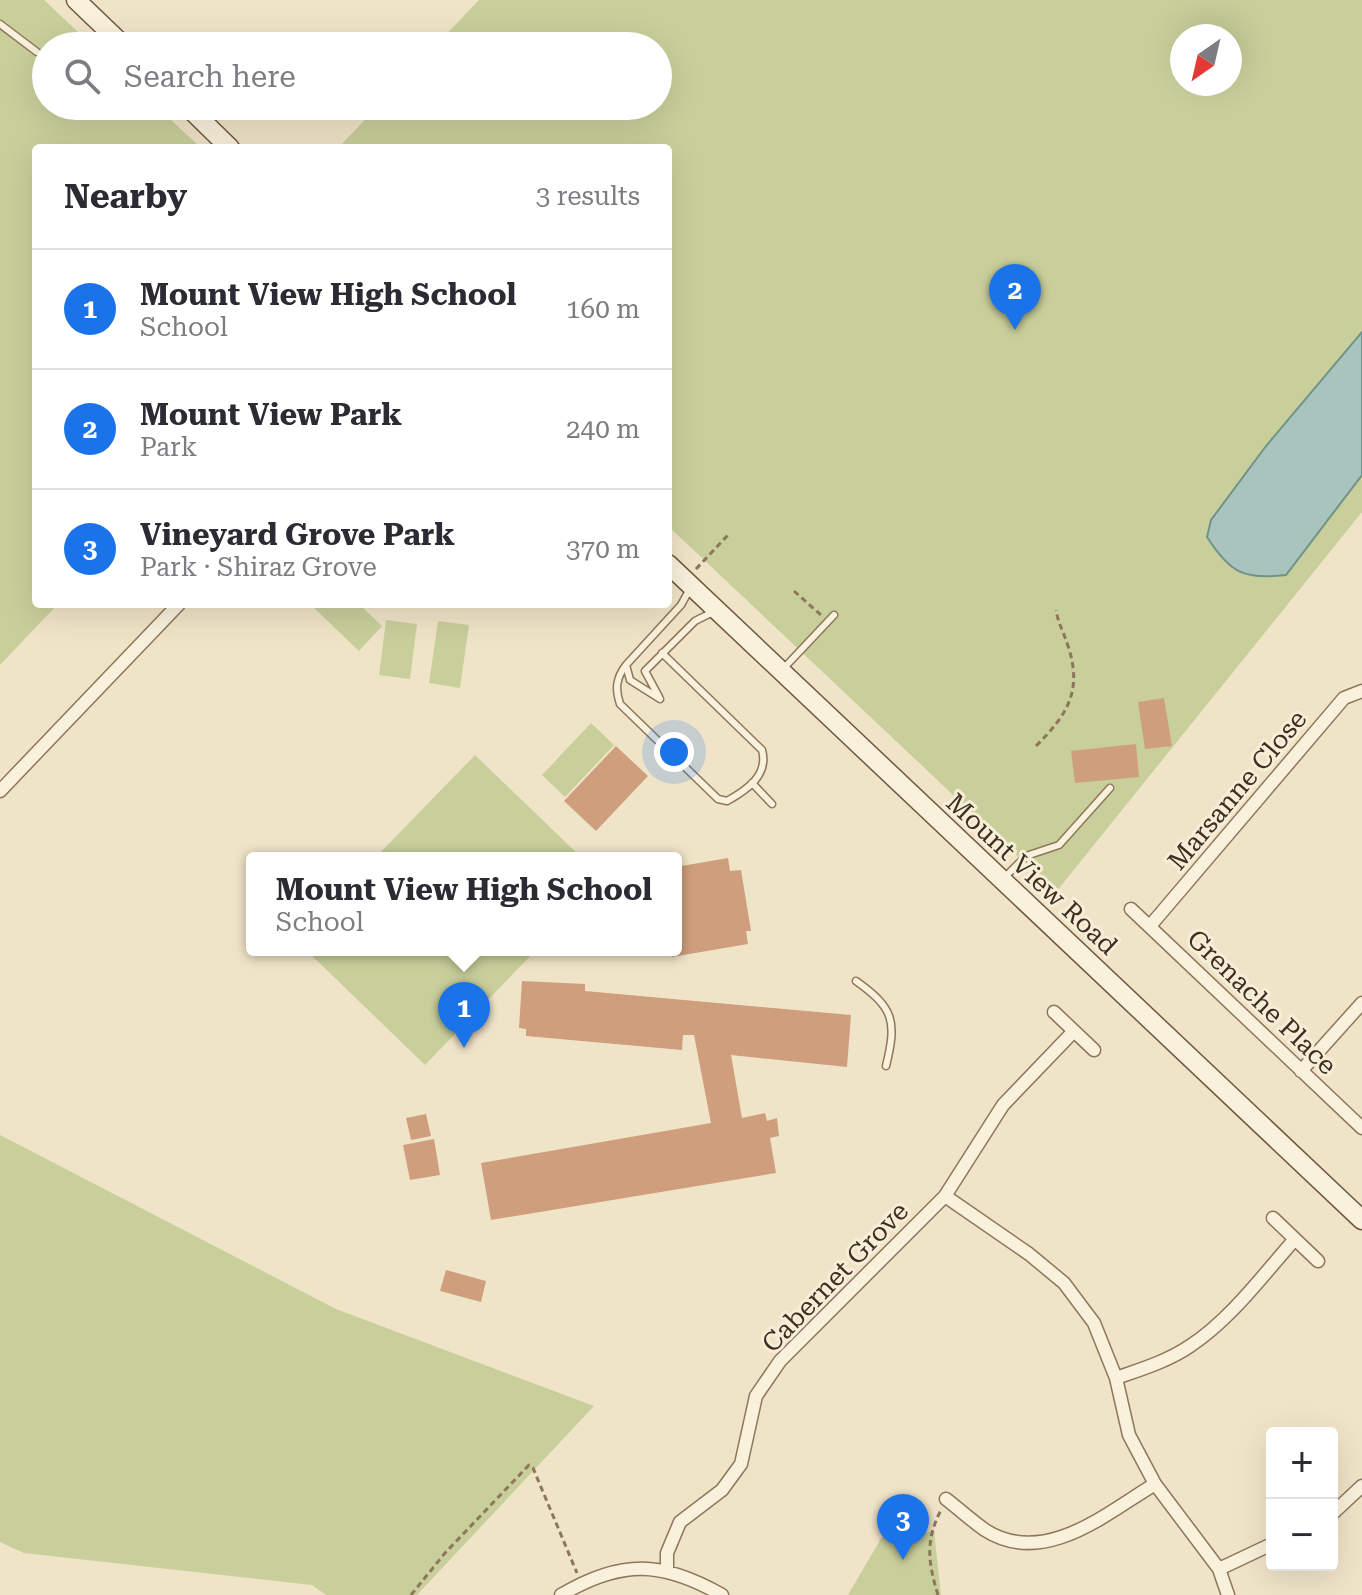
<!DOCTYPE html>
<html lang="en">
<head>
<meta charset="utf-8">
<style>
	body { margin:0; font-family:"Roboto Serif",serif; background:#f7f7f7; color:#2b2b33 }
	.controls { position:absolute; right:24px; bottom:24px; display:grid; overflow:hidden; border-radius:8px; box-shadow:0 8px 32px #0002 }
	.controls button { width:72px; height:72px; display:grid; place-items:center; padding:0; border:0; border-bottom:2px solid #e1e1e2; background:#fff; color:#2b2b33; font:40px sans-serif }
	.compass { position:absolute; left:1170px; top:24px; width:72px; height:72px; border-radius:50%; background:#fff; box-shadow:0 8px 32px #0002; rotate:214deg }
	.you { position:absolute; left:674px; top:752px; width:28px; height:28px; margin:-20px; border:6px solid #fff; border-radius:50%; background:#1a73e8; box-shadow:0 0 0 12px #1a73e833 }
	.badge { display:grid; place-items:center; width:52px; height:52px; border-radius:50%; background:#1a73e8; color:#fff; font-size:26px; font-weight:700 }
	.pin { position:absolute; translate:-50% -66px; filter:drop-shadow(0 2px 4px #0008) }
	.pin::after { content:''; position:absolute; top:42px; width:28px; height:24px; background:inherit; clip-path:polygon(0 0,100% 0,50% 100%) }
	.popup { position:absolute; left:246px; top:852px; width:436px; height:104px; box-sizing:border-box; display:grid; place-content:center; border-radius:8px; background:#fff; filter:drop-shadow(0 2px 6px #0005); font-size:26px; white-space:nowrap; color:#7c7c81 }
	.popup b { font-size:30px; color:#2b2b33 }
	.popup::after { content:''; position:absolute; left:50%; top:100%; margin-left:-16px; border:16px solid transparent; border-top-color:#fff }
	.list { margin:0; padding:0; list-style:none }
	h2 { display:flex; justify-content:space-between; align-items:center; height:104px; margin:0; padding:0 32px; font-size:34px }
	h2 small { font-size:26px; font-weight:400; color:#7c7c81 }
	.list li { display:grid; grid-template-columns:52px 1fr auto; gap:24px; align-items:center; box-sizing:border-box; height:120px; padding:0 32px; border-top:2px solid #e1e1e2 }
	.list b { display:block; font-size:30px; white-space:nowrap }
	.list p { margin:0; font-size:26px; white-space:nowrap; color:#7c7c81 }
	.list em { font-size:26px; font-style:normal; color:#7c7c81 }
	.icon { flex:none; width:44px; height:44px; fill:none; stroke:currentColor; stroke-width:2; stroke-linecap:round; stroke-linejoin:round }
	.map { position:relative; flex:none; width:1362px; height:1595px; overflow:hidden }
	.search { position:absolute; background:#fff; box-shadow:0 8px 32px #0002; left:32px; top:32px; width:640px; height:88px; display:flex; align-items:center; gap:20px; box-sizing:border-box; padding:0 28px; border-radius:44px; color:#7c7c81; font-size:30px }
	.panel { position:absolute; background:#fff; box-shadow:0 8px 32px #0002; left:32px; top:144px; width:640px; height:464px; border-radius:8px }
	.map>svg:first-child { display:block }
	.green { fill:#c9cf9b; fill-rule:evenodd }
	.water { fill:#a9c4bc; stroke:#6f938a; stroke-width:2 }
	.building { fill:#cf9f7d }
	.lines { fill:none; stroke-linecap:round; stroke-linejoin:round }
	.lane-casing { stroke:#8d765c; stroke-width:9 }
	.street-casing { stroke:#8d765c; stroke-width:15 }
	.secondary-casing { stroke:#6f573f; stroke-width:21 }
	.path { stroke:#8d765c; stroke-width:3; stroke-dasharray:6 4; stroke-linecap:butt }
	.lane { stroke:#faf1dc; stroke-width:6 }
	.street { stroke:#faf1dc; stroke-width:12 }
	.secondary { stroke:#faf1dc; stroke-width:18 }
	.labels { text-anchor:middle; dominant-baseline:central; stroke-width:6; stroke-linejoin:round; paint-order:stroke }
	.street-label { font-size:26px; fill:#3d2e20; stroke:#f7eed8 }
</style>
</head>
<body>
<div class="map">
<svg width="1362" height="1595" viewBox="0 0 1362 1595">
	<rect width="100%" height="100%" fill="#f0e4c8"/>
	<!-- green -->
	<path class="green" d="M0,0H44L93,46H46V106H156L201,148H36V604H58L0,665Z
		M479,0H1362V512L1056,892L668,526V148H338L378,106H658V46H435ZM1182,36H1230V84H1182Z
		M314,604H359L382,626L359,651L312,606Z
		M386,620L417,624L410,679L379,675Z
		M438,621L469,625L460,688L429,683Z
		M591,723L614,745L565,797L542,775Z
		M475,755L582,858H375Z
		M306,950H536L425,1065Z
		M0,1135L336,1309L594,1406L417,1595H326L312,1585L24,1553L0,1542Z
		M893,1518L925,1533L934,1531L941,1595H848Z"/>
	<!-- water -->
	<path class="water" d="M1362,332V475L1286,575C1244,580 1230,573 1207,537L1211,520L1266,446Z"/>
	<!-- building -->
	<path class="building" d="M1164,698L1172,746L1145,749L1138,702Z
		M1136,744L1139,777L1075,783L1071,751Z
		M616,746L648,776L596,831L564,801Z
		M728,858L730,871L741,870L751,931H746L748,944L672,957L670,950H676V867Z
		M522,981L585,984V991L851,1015L847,1067L731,1055L742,1118L765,1113L767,1121L777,1118L779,1136L770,1138L776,1173L491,1220L481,1163L711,1123L694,1035H683L682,1050L526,1036V1029L519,1028Z
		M426,1114L431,1136L411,1140L406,1118Z
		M434,1139L440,1175L410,1180L403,1145Z
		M446,1270L486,1281L481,1302L440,1291Z"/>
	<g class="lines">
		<!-- lane casing -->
		<g class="lane-casing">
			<path id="lane" d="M0,24L37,52
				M626,665C616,678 615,689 620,704L718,799L727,801C747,790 769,775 762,750L662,653
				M784,668L834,615
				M659,697L645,671L695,621L713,612
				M660,699L630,680L626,665L681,605L691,587
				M752,783L772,804
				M1005,877L1026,856L1059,845L1110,788
				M856,981C894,1008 897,1021 886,1066"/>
		</g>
		<!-- street casing -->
		<g class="street-casing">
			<path id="street" d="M0,791L179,604
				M1131,909L1362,1128
				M1150,926L1344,698L1362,691
				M1054,1012L1094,1050
				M1301,1071L1362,1003
				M945,1196L1029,1254L1064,1283L1094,1323L1116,1378L1129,1435L1155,1484L1219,1569L1228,1595
				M1273,1218L1318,1261
				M1116,1378C1142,1369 1168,1361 1190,1346C1231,1319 1263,1275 1295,1239
				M946,1499C959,1509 972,1521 985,1530C1044,1568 1107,1513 1155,1484
				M1332,1514L1362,1486
				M1219,1569L1272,1544
				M667,1570V1553L680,1522L722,1490L741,1464L756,1396L780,1361L945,1196L1003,1105L1074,1031
				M561,1595C622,1559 662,1561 722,1595"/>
		</g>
		<!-- secondary casing -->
		<g class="secondary-casing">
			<path id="secondary" d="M76,0L124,46
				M187,106L230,148
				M668,564L1362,1220"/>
		</g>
		<!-- path -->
		<path class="path" d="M696,569L728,535
			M794,591L822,616
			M1036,746C1067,715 1083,691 1068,646C1064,633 1058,623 1056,610
			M411,1595L445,1553L529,1465L533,1468L577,1573
			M938,1595C928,1562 925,1541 941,1510"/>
		<!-- lane -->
		<use href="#lane" class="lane"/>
		<!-- street -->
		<use href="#street" class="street"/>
		<!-- secondary -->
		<use href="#secondary" class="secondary"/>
	</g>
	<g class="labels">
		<!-- street labels -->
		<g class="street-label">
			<text transform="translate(1237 790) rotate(-50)">Marsanne Close</text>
			<text transform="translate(1032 874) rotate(43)">Mount View Road</text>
			<text transform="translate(1262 1002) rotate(44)">Grenache Place</text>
			<text transform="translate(835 1277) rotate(-46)">Cabernet Grove</text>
		</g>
	</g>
</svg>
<div class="controls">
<button>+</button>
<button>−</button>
</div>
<svg class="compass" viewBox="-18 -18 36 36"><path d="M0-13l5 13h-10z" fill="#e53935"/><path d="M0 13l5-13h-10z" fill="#7c7c81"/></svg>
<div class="you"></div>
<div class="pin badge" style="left:464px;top:1048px">1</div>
<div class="popup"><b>Mount View High School</b>School</div>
<div class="pin badge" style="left:1015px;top:330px">2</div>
<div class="pin badge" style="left:903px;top:1560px">3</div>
<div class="search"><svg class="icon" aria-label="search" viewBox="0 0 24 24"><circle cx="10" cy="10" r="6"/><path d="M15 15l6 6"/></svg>Search here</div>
<section class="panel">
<h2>Nearby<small>3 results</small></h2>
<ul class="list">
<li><span class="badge">1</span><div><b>Mount View High School</b><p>School</p></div><em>160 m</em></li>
<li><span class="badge">2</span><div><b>Mount View Park</b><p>Park</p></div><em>240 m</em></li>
<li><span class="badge">3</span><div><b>Vineyard Grove Park</b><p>Park · Shiraz Grove</p></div><em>370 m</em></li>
</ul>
</section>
</div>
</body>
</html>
